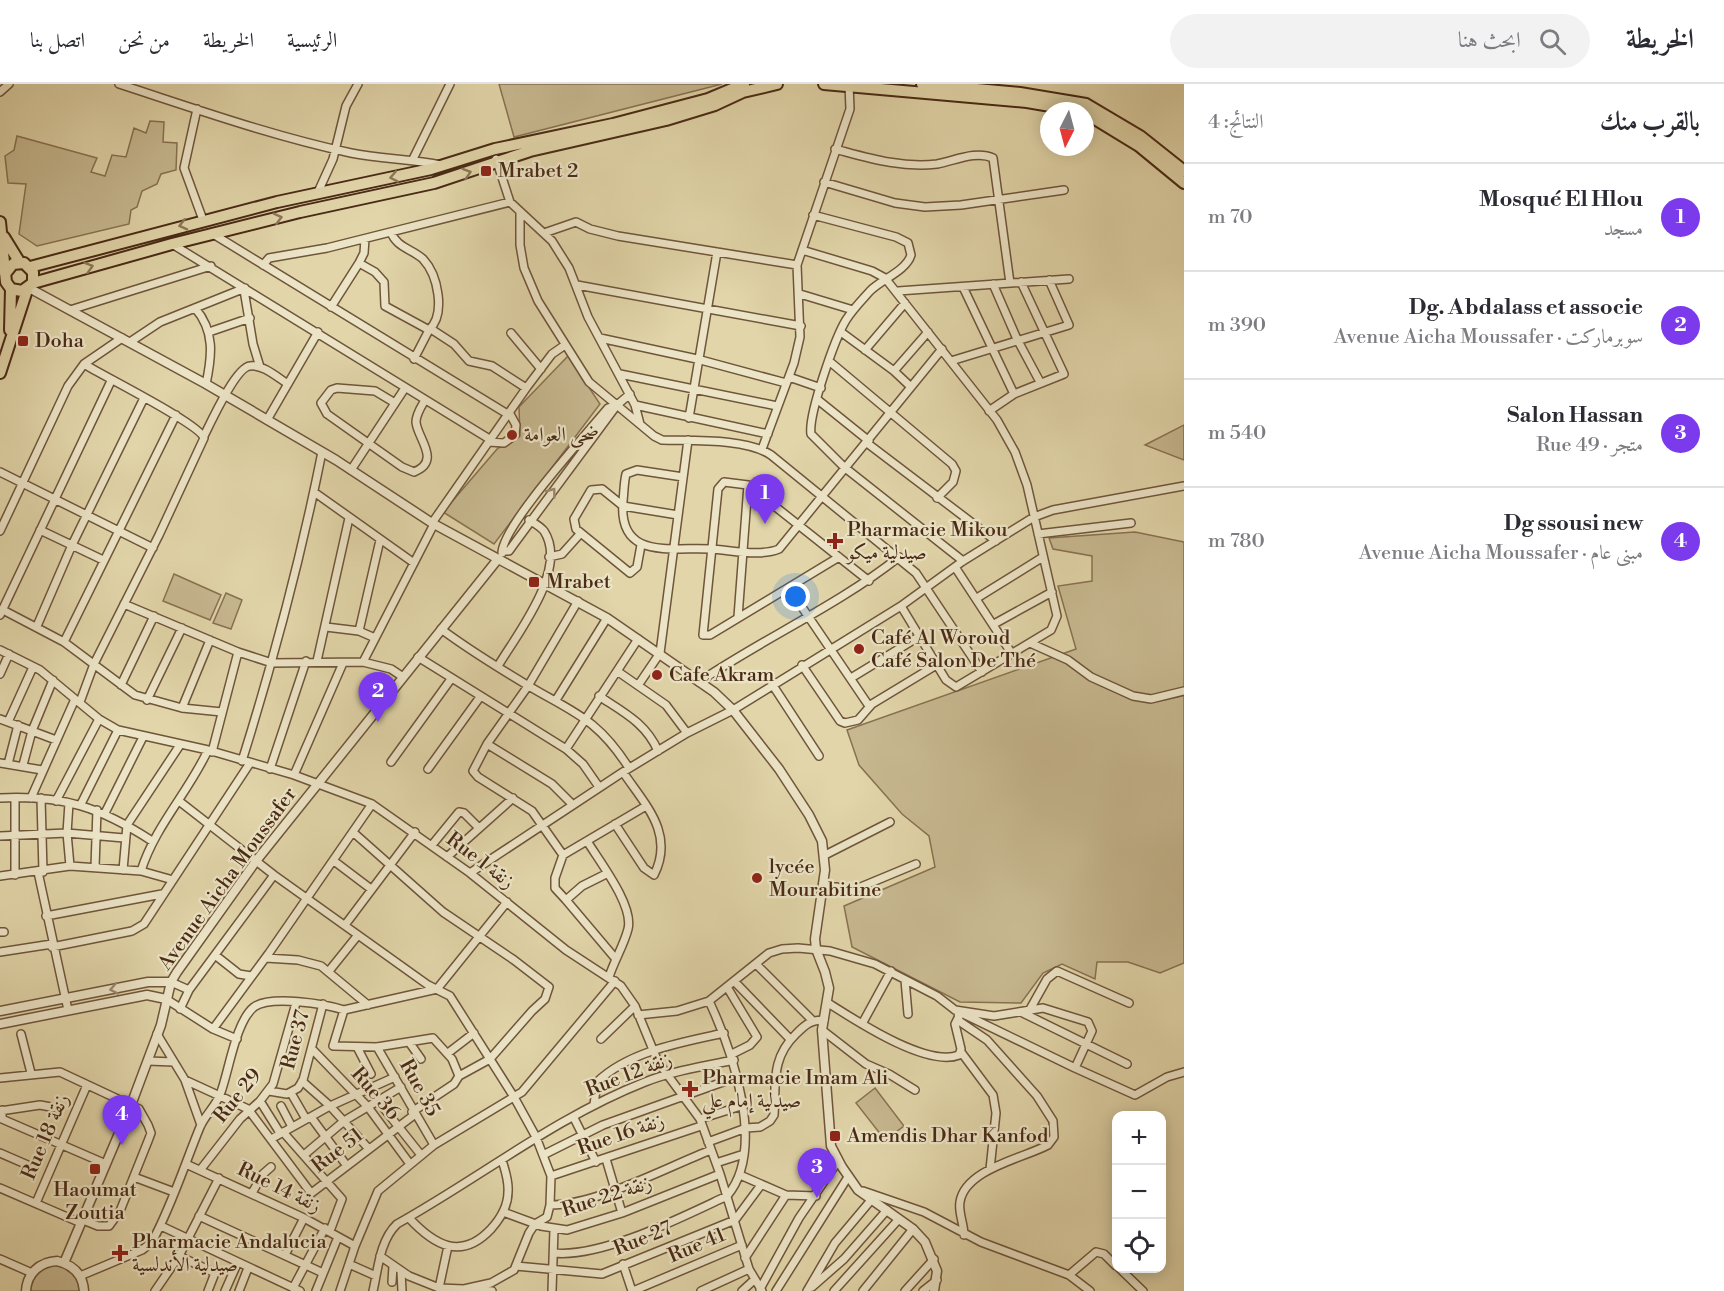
<!DOCTYPE html>
<html lang="ar">
<head>
<meta charset="utf-8">
<style>
	body { margin:0; font-family:"Libre Bodoni",Amiri,serif; background:#f2f2f3; color:#2b2b33; direction:rtl }
	.controls { position:absolute; right:18px; bottom:18px; display:grid; overflow:hidden; border-radius:12px; box-shadow:0 3px 15px #0003 }
	.controls button { width:54px; height:54px; display:grid; place-items:center; padding:0; border:0; border-bottom:2px solid #e1e1e2; background:#fff; color:#2b2b33; font:30px sans-serif }
	.compass { position:absolute; left:1040px; top:18px; width:54px; height:54px; border-radius:50%; background:#fff; box-shadow:0 3px 15px #0003; rotate:186deg }
	.you { position:absolute; left:796px; top:513px; width:21px; height:21px; margin:-15px; border:4px solid #fff; border-radius:50%; background:#1a73e8; box-shadow:0 0 0 9px #1a73e833 }
	.badge { display:grid; place-items:center; width:39px; height:39px; border-radius:50%; background:#7c3aed; color:#fff; font-size:20px; font-weight:700 }
	.pin { position:absolute; translate:-50% -50px; filter:drop-shadow(0 2px 3px #0008) }
	.pin::after { content:''; position:absolute; top:32px; width:21px; height:18px; background:inherit; clip-path:polygon(0 0,100% 0,50% 100%) }
	.list { margin:0; padding:0; list-style:none }
	h2 { display:flex; justify-content:space-between; align-items:center; height:78px; margin:0; padding:0 24px; font-size:26px }
	h2 small { font-size:20px; font-weight:400; color:#7c7c81 }
	.list li { display:grid; grid-template-columns:39px 1fr auto; gap:18px; align-items:center; box-sizing:border-box; height:108px; padding:0 24px; border-top:2px solid #e1e1e2 }
	.list b { display:block; font-size:22px; white-space:nowrap }
	.list p { margin:0; font-size:20px; white-space:nowrap; color:#7c7c81 }
	.list em { font-size:20px; font-style:normal; color:#7c7c81 }
	.icon { flex:none; width:33px; height:33px; fill:none; stroke:currentColor; stroke-width:2; stroke-linecap:round; stroke-linejoin:round }
	.map { position:relative; flex:none; width:1184px; height:1207px; overflow:hidden; direction:ltr }
	header { display:flex; align-items:center; gap:36px; box-sizing:border-box; height:84px; padding:0 30px; background:#fff; border-bottom:2px solid #e1e1e2 }
	header strong { font-size:28px }
	nav { display:flex; gap:33px; margin-inline-start:auto; font-size:21px }
	.search { width:420px; height:54px; background:#f2f2f3; display:flex; align-items:center; gap:15px; box-sizing:border-box; padding:0 21px; border-radius:33px; color:#7c7c81; font-size:22px }
	main { display:flex }
	aside { flex:1; background:#fff }
	.map>svg:first-child { display:block }
	.green { fill:#c7b890; stroke:#887152; stroke-width:1.5 }
	.lines { fill:none; stroke-linecap:round; stroke-linejoin:round }
	.minor-casing { stroke:#6f553a; stroke-width:10 }
	.tertiary-casing { stroke:#6f553a; stroke-width:11 }
	.primary-casing { stroke:#492a15; stroke-width:14 }
	.minor { stroke:#ece4c7; stroke-width:7 }
	.tertiary { stroke:#ece4c7; stroke-width:8 }
	.primary { stroke:#e1d5a9; stroke-width:10 }
	.oneway { stroke:#8d7758 }
	.oneway2 { stroke:#9a876e }
	.poi-dot { fill:#8f2418; stroke:#ece4c7; stroke-width:2 }
	.labels { text-anchor:middle; dominant-baseline:central; stroke-width:4.5; stroke-linejoin:round; paint-order:stroke }
	.poi-label { font-size:20px; fill:#492a15; stroke:#ece4c7; text-anchor:start }
	.street-label { font-size:20px; fill:#492a15; stroke:#ece4c7 }
</style>
</head>
<body>
<header>
<strong>الخريطة</strong>
<div class="search"><svg class="icon" aria-label="search" viewBox="0 0 24 24"><circle cx="10" cy="10" r="6"/><path d="M15 15l6 6"/></svg>ابحث هنا</div>
<nav><a>الرئيسية</a><a>الخريطة</a><a>من نحن</a><a>اتصل بنا</a></nav>
</header>
<main>
<aside>
<h2>بالقرب منك<small>النتائج: 4</small></h2>
<ul class="list">
<li><span class="badge">1</span><div><b>Mosqué El Hlou</b><p>مسجد</p></div><em>70 m</em></li>
<li><span class="badge">2</span><div><b>Dg. Abdalass et associe</b><p>سوبرماركت · Avenue Aicha Moussafer</p></div><em>390 m</em></li>
<li><span class="badge">3</span><div><b>Salon Hassan</b><p>متجر · Rue 49</p></div><em>540 m</em></li>
<li><span class="badge">4</span><div><b>Dg ssousi new</b><p>مبنى عام · Avenue Aicha Moussafer</p></div><em>780 m</em></li>
</ul>
</aside>
<div class="map">
<svg width="1184" height="1207" viewBox="0 0 1184 1207">
	<rect width="100%" height="100%" fill="#e1d5a9"/>
	<filter id="stains"><feTurbulence type="fractalNoise" baseFrequency=".00333" numOctaves="4"/><feColorMatrix values="0 0 0 0 .2 0 0 0 0 .09 0 0 0 0 .02 0 0 0 .5 -.17"/></filter>
	<radialGradient id="worn" r=".72"><stop offset=".6" stop-color="#630" stop-opacity="0"/><stop offset="1" stop-color="#630" stop-opacity=".3"/></radialGradient>
	<!-- green -->
	<path class="green" d="M499,0H722L514,53Z
		M150,37L164,38L163,58L177,59L176,86L161,90L157,100L142,107L137,123L131,126L129,140L37,162L19,150L26,100L8,99L5,72L14,66L17,52L97,74L91,88L105,92L112,71L126,73L134,44L146,49Z
		M568,272L600,320L494,460L443,428L498,364L507,361L520,352L519,323Z
		M1184,341V376L1145,361Z
		M1135,448L1184,458V879L1160,889L1128,878H1097L1095,895L1062,880L1043,889L1021,919L960,918L852,863L844,822L935,783L929,752L902,730L859,681L847,646L1076,565L1058,502L1092,497V472L1053,465L1049,454Z
		M174,490L221,511L210,536L163,517Z
		M226,509L242,516L231,545L213,539Z
		M875,1004L904,1042L885,1056L856,1019Z
		M55,1180C70,1185 79,1190 81,1207H30C32,1190 40,1186 55,1180Z"/>
	<g class="lines">
		<!-- minor casing -->
		<g class="minor-casing">
			<path id="minor" d="M119,0C196,25 272,52 351,69C381,75 411,75 441,81
				M0,8L9,0
				M197,25L184,84L203,136
				M835,65C869,74 900,84 937,80C954,77 976,66 993,74L1010,199
				M413,75L450,0
				M496,75L510,118L552,157L569,184L588,233L635,321L640,340
				M824,98L895,119L925,123L961,121L1064,106
				M318,108L333,75L346,22L358,0
				M520,128V161L524,184L538,217L589,298L654,352L662,356C692,357 746,354 771,371L916,489L982,588
				M813,131L896,153L908,159L911,171C906,187 882,195 870,207C862,216 853,225 846,236C835,254 808,331 811,350L844,383L963,477
				M391,148C396,163 412,165 423,175C438,191 446,230 429,246
				M544,149L576,138L590,145L618,152L797,181
				M213,150L509,331
				M172,160L491,356
				M802,166L872,187L885,194L997,336L1015,368L1027,401L1057,532L1051,546L956,603L946,596L901,522
				M359,179L364,169L365,155
				M263,181L269,174L327,164L510,118
				M993,200L1017,255L1040,298
				M577,201L801,242
				M963,203L1014,310
				M244,206L253,260L260,283
				M898,207L1069,195
				M800,210L853,226
				M331,223L359,179L375,188L384,198L385,222L429,246L414,275
				M195,224C215,247 212,272 206,300
				M70,226L211,182
				M431,245L454,260L469,277L492,282L526,304
				M209,248L250,234
				M841,248L894,287L911,303
				M511,249L541,285
				M600,254L697,275L786,299
				M130,258L160,238L245,204
				M865,266L905,219
				M829,277L952,380L956,387L953,398L937,414
				M951,277L1069,241L1049,196
				M894,287L928,248
				M620,290L777,322
				M789,293L821,304
				M818,316L869,357
				M395,319L375,307L337,304L331,306L321,319L327,330L402,383L414,388C442,377 417,354 416,338C416,330 421,323 425,316
				M635,321L768,350
				M989,327L1014,310L1064,290L1021,198
				M689,334L717,168
				M267,336L318,248
				M204,352C211,338 236,283 250,282C263,280 278,294 288,300
				M489,358L504,359L515,351L516,341L510,330
				M867,359L996,457
				M762,365L794,279L800,253L797,181L850,25L849,0
				M351,386L405,304
				M0,388L153,464
				M683,393L637,386L626,390C624,398 624,408 623,417C618,476 670,463 710,465C731,466 760,473 779,465L942,265
				M314,408L414,479
				M432,439L527,303L552,270L565,261
				M40,446L103,476
				M0,447L68,302L84,280L122,254
				M1038,450L1131,439
				M641,461L637,483L630,489L576,445L574,435L591,406L602,405L623,422L678,431
				M503,467H509L514,460L617,321L630,310
				M502,469C502,442 586,351 608,324L617,321
				M549,473L562,470L580,450
				M839,473L710,551H703L718,405L724,398L748,401L869,497
				M955,483L1012,570
				M789,504L869,622
				M977,514L1043,473
				M124,520L238,568L272,579L363,578L391,585L403,593
				M3,526L64,558L135,611L182,624L222,628
				M0,531L111,297
				M738,533L748,401
				M994,540L1052,508
				M37,542L72,461L144,314
				M326,543L359,547L375,554
				M441,545C468,565 497,583 527,601C574,629 597,634 629,684
				M359,547L380,456
				M64,558L176,331
				M1030,559L1068,576L1091,593L1133,612L1151,615L1184,607
				M0,566L40,586L99,635L118,646L208,666L294,691L372,720L470,789L566,866L621,902L635,922L658,978L700,1035L720,1090L749,1185L762,1207
				M418,573L566,665L583,680L599,703
				M317,577L349,434
				M363,578L434,440
				M802,581L840,637L845,639L858,636L872,620L938,580
				M498,582C517,550 569,485 544,447C540,442 534,439 529,436
				M617,587L666,621L687,649
				M0,590L9,570
				M851,594L920,552
				M699,598C764,554 837,522 899,473
				M639,600L660,569L688,356
				M772,600L819,672
				M121,601L154,532
				M599,612C623,628 646,639 658,667
				M147,616L182,544
				M556,616L607,534
				M80,618L94,580L159,451L204,354C200,340 103,292 84,280
				M182,624L210,556
				M0,635L56,656
				M8,638L33,583
				M487,660L552,700L572,720
				M566,665L638,555
				M212,668L238,568
				M242,677C274,575 301,473 322,368
				M391,678L451,595
				M0,679L42,686
				M8,680L18,641
				M23,681L32,647L53,596
				M270,685L306,577
				M428,685L480,613
				M294,691L343,579
				M0,714C63,711 100,723 152,757
				M15,714V791
				M31,714L75,615
				M41,714L43,788
				M56,717L99,635
				M179,717L274,791L428,901L450,912L514,1013L536,1053L551,1092L550,1121L547,1133L535,1140L529,1149L514,1186L491,1199L464,1205L439,1204L409,1192L380,1172
				M69,719L67,749L70,782
				M81,720L118,646
				M105,729L143,653
				M615,740L644,784L654,791C675,749 645,721 623,688
				M354,749L443,828L514,876L549,903L545,915L532,927L490,975L459,992L454,1000L412,1028
				M0,752L67,749L124,754
				M587,757C600,778 634,822 628,845C624,861 614,877 609,893
				M432,761L459,728L464,729L478,743
				M563,771L532,727L478,693L473,687L487,660L528,602L578,517
				M825,771L890,738
				M447,773L513,714
				M334,777L371,805
				M95,783L97,726
				M123,786L127,741L180,661
				M141,787C155,742 188,709 208,666
				M38,788L68,926
				M470,789L623,688L687,649L733,626L901,522L963,477L1034,433L1053,426L1184,402
				M606,790L582,802L566,816L615,874
				M0,792L70,782L141,787L173,796
				M824,803H837L851,807L916,780
				M566,816L555,804V794L563,771L646,722
				M46,832L162,810
				M345,841L415,748
				M0,848H4
				M52,863L132,847L144,840L250,679
				M0,868L52,860
				M215,871L239,890L251,892
				M266,874L298,876L321,882L368,921
				M756,880L812,936
				M329,887L358,851
				M905,896L908,930
				M734,897L790,955
				M171,898L189,906
				M727,903L757,953L750,961L732,970
				M166,915L213,945L237,955
				M828,919C855,936 927,984 959,971L961,965L955,940L958,934
				M180,925L189,906L274,791
				M344,926L437,905L507,818
				M344,926L333,962L377,963L433,954L452,975L459,992
				M958,927L959,937L987,956L1037,1012L1053,1037L1054,1053L1048,1061C1024,1074 965,1085 960,1118C958,1128 964,1140 964,1151
				M1029,927L1047,895L1057,887L1129,919
				M1023,929L1127,980
				M638,931L677,927L709,917L769,869L782,865L798,864L830,867L875,880L937,912L955,926L994,932L1043,924L1088,938L1092,947L1075,984L955,926
				M862,940L891,887
				M213,945L269,869L372,720
				M822,946L866,980L889,990L915,1006
				M21,950L31,989
				M157,950L185,996L201,1041
				M601,955L635,922
				M409,958L421,975
				M357,963L371,990
				M377,963L434,1061
				M312,965L368,1023L410,1080
				M961,968L993,1011L996,1029L990,1085
				M448,969L474,949
				M148,977L174,978
				M1075,984L1135,1011L1167,993L1184,988
				M0,994L60,988L139,1025L148,1041L151,1049L148,1057L120,1127L109,1142H98L83,1136
				M185,996L248,1025L311,1109
				M302,997L330,1022L368,1064
				M269,1007L287,1010L298,1004L303,996L323,920
				M291,1009L306,1035
				M260,1017L280,1049
				M378,1017L421,1071
				M594,1021L597,998C629,967 683,958 724,949
				M281,1022L292,1043
				M2,1026V1035L106,1080
				M0,1027L40,1021L56,1024
				M311,1033L347,1082
				M574,1034L596,1078
				M700,1035L741,1022
				M283,1048L342,1115L330,1147
				M271,1055L330,1022L395,993
				M708,1058L746,1044L760,1043L770,1037L774,1031C776,999 771,974 796,950C805,941 810,936 824,936
				M0,1069L30,1082
				M304,1071L344,1037L401,1003
				M543,1071L603,1041L737,993
				M606,1075L622,1129
				M716,1079L744,1070
				M186,1080L304,1134L355,1162
				M201,1085L240,1035L260,1017L273,1000L296,919
				M740,1091L786,1111L816,1112
				M551,1092L701,1042
				M134,1093L174,1108
				M0,1104L81,1139
				M863,1107L924,1128L981,1158L1069,1191L1090,1207
				M252,1109L263,1090L271,1083
				M301,1117L414,1031
				M36,1119L87,1001
				M550,1121C597,1121 667,1083 711,1066
				M503,1128L541,1142L567,1146L622,1129L720,1090
				M199,1132L323,1189
				M409,1134C434,1161 461,1177 491,1145C500,1135 508,1122 508,1108C509,1097 505,1086 502,1076
				M161,1142L300,1207
				M554,1169C602,1174 682,1133 727,1112C767,1065 732,966 709,917
				M285,1171L304,1134
				M179,1172L215,1189L208,1207
				M745,1174L786,1111
				M0,1175L32,1189
				M349,1180L376,1192
				M623,1180L632,1207
				M516,1182L602,1190L735,1136L761,1101
				M1119,1184L1143,1207
				M401,1187L402,1207
				M1069,1191L1096,1168L1104,1170L1116,1182
				M80,1192L142,1166L152,1158C172,1121 184,1082 200,1043C205,1031 217,1021 221,1008C229,986 236,937 254,923C271,911 325,920 344,926
				M392,1198L393,1182
				M812,1203L844,1175L887,1126
				M293,1204L325,1144
				M439,1204L448,1162
				M475,1205L492,1207
				M760,1205L799,1134L838,1077
				M155,1207L179,1172L219,1094
				M225,1207L237,1180
				M239,1207L248,1184
				M316,1207L338,1153
				M340,1207L355,1162L378,1107L434,1061L522,1008L615,897
				M373,1207C378,1185 380,1156 397,1140C481,1093 556,1033 645,998C673,987 704,982 734,976
				M552,1207L554,1145
				M633,1207L742,1161
				M701,1207L749,1185
				M742,1207L754,1196
				M776,1207L848,1093
				M807,1207L835,1159L872,1115
				M834,1207L899,1135
				M863,1207L913,1145
				M905,1207L934,1175
				M923,1207L937,1196"/>
		</g>
		<!-- tertiary casing -->
		<g class="tertiary-casing">
			<path id="tertiary" d="M29,204L206,300L336,376L432,439L607,534L714,608L733,626L779,685L809,731L822,757L825,786L815,855L816,865L825,888L829,904L822,946L831,1062L842,1083L858,1106L913,1145L925,1158L937,1187L934,1207
				M0,927L148,898H171
				M0,940L147,911L166,915
				M64,1179L131,1021L161,941L171,898L177,888L256,777L498,475
				M26,1207C27,1189 40,1178 57,1177C73,1181 83,1190 84,1207"/>
		</g>
		<!-- primary casing -->
		<g class="primary-casing">
			<path id="primary" d="M824,0L1027,18L1080,27
				M922,0L1020,9L1086,20L1140,52L1184,87
				M1085,29L1139,62L1184,99
				M0,138L6,198L11,205L22,207L33,199L172,160L300,128L434,99L530,67L666,36L715,21L743,8L777,0
				M4,153L20,179
				M30,183L277,118L431,85L495,65L613,40L708,15L744,0
				M5,190L13,180L24,179L33,188V199
				M10,246L11,205
				M0,289L27,206"/>
		</g>
		<!-- minor -->
		<use href="#minor" class="minor"/>
		<!-- tertiary -->
		<use href="#tertiary" class="tertiary"/>
		<!-- primary -->
		<use href="#primary" class="primary"/>
	</g>
	<!-- one-way arrows -->
	<defs><path id="oneway-chevron" d="M-2-3.5L2.5 0L-2 3.5" fill="none" stroke-width="1.6" stroke-linecap="round" stroke-linejoin="round" transform="scale(1.5)"/></defs>
	<g class="oneway">
		<use href="#oneway-chevron" transform="translate(467 89) rotate(-17)"/>
		<use href="#oneway-chevron" transform="translate(394 93) rotate(169)"/>
		<use href="#oneway-chevron" transform="translate(278 134) rotate(-15)"/>
		<use href="#oneway-chevron" transform="translate(183 141) rotate(166)"/>
		<use href="#oneway-chevron" transform="translate(89 183) rotate(-16)"/>
	</g>
	<g class="oneway2">
		<use href="#oneway-chevron" transform="translate(552 408) rotate(-53)"/>
		<use href="#oneway-chevron" transform="translate(114 905) rotate(169)"/>
	</g>
	<!-- markers -->
	<g class="poi-dot">
		<rect x="480" y="81" width="12" height="12" rx="3"/>
		<rect x="17" y="251" width="12" height="12" rx="3"/>
		<circle cx="512" cy="351" r="6"/>
		<path d="M832 448h6v6h6v6h-6v6h-6v-6h-6v-6h6z"/>
		<rect x="528" y="492" width="12" height="12" rx="3"/>
		<circle cx="859" cy="565" r="6"/>
		<circle cx="657" cy="591" r="6"/>
		<circle cx="757" cy="794" r="6"/>
		<path d="M687 996h6v6h6v6h-6v6h-6v-6h-6v-6h6z"/>
		<rect x="829" y="1046" width="12" height="12" rx="3"/>
		<rect x="89" y="1079" width="12" height="12" rx="3"/>
		<path d="M117 1160h6v6h6v6h-6v6h-6v-6h-6v-6h6z"/>
	</g>
	<g class="labels">
		<!-- poi labels -->
		<g class="poi-label">
			<text x="498" y="87">Mrabet 2</text>
			<text x="35" y="257">Doha</text>
			<text x="524" y="351">ضحى العوامة</text>
			<text x="847" y="446">Pharmacie Mikou<tspan x="847" dy="23">صيدلية ميكو</tspan></text>
			<text x="546" y="498">Mrabet</text>
			<text x="871" y="554">Café Al Woroud<tspan x="871" dy="23">Café Salon De Thé</tspan></text>
			<text x="669" y="591">Cafe Akram</text>
			<text x="769" y="783">lycée<tspan x="769" dy="23">Mourabitine</tspan></text>
			<text x="702" y="994">Pharmacie Imam Ali<tspan x="702" dy="23">صيدلية إمام علي</tspan></text>
			<text x="847" y="1052">Amendis Dhar Kanfod</text>
			<text x="95" y="1106" text-anchor="middle">Haoumat<tspan x="95" dy="23">Zoutia</tspan></text>
			<text x="132" y="1158">Pharmacie Andalucia<tspan x="132" dy="23">صيدلية الأندلسية</tspan></text>
		</g>
		<!-- street labels -->
		<g class="street-label">
			<text transform="translate(480 777) rotate(37)">Rue 1 زنقة</text>
			<text transform="translate(228 795) rotate(-54)">Avenue Aicha Moussafer</text>
			<text transform="translate(296 956) rotate(-75)">Rue 37</text>
			<text transform="translate(629 991) rotate(-21)">Rue 12 زنقة</text>
			<text transform="translate(419 1004) rotate(61)">Rue 35</text>
			<text transform="translate(375 1010) rotate(49)">Rue 36</text>
			<text transform="translate(238 1012) rotate(-51)">Rue 29</text>
			<text transform="translate(621 1051) rotate(-19)">Rue 16 زنقة</text>
			<text transform="translate(46 1053) rotate(-67)">Rue 18 زنقة</text>
			<text transform="translate(338 1067) rotate(-38)">Rue 51</text>
			<text transform="translate(279 1104) rotate(26)">Rue 14 زنقة</text>
			<text transform="translate(607 1113) rotate(-18)">Rue 22 زنقة</text>
			<text transform="translate(643 1155) rotate(-22)">Rue 27</text>
			<text transform="translate(697 1162) rotate(-23)">Rue 41</text>
		</g>
	</g>
	<rect width="100%" height="100%" filter="url(#stains)"/>
	<rect width="100%" height="100%" fill="url(#worn)"/>
</svg>
<div class="controls">
<button>+</button>
<button>−</button>
<button><svg class="icon" aria-label="locate" viewBox="0 0 24 24"><circle cx="12" cy="12" r="6"/><path d="M12 2v4M12 18v4M2 12h4M18 12h4"/></svg></button>
</div>
<svg class="compass" viewBox="-18 -18 36 36"><path d="M0-13l5 13h-10z" fill="#e53935"/><path d="M0 13l5-13h-10z" fill="#7c7c81"/></svg>
<div class="you"></div>
<div class="pin badge" style="left:765px;top:440px">1</div>
<div class="pin badge" style="left:378px;top:638px">2</div>
<div class="pin badge" style="left:817px;top:1114px">3</div>
<div class="pin badge" style="left:122px;top:1061px">4</div>
</div>
</main>
</body>
</html>
